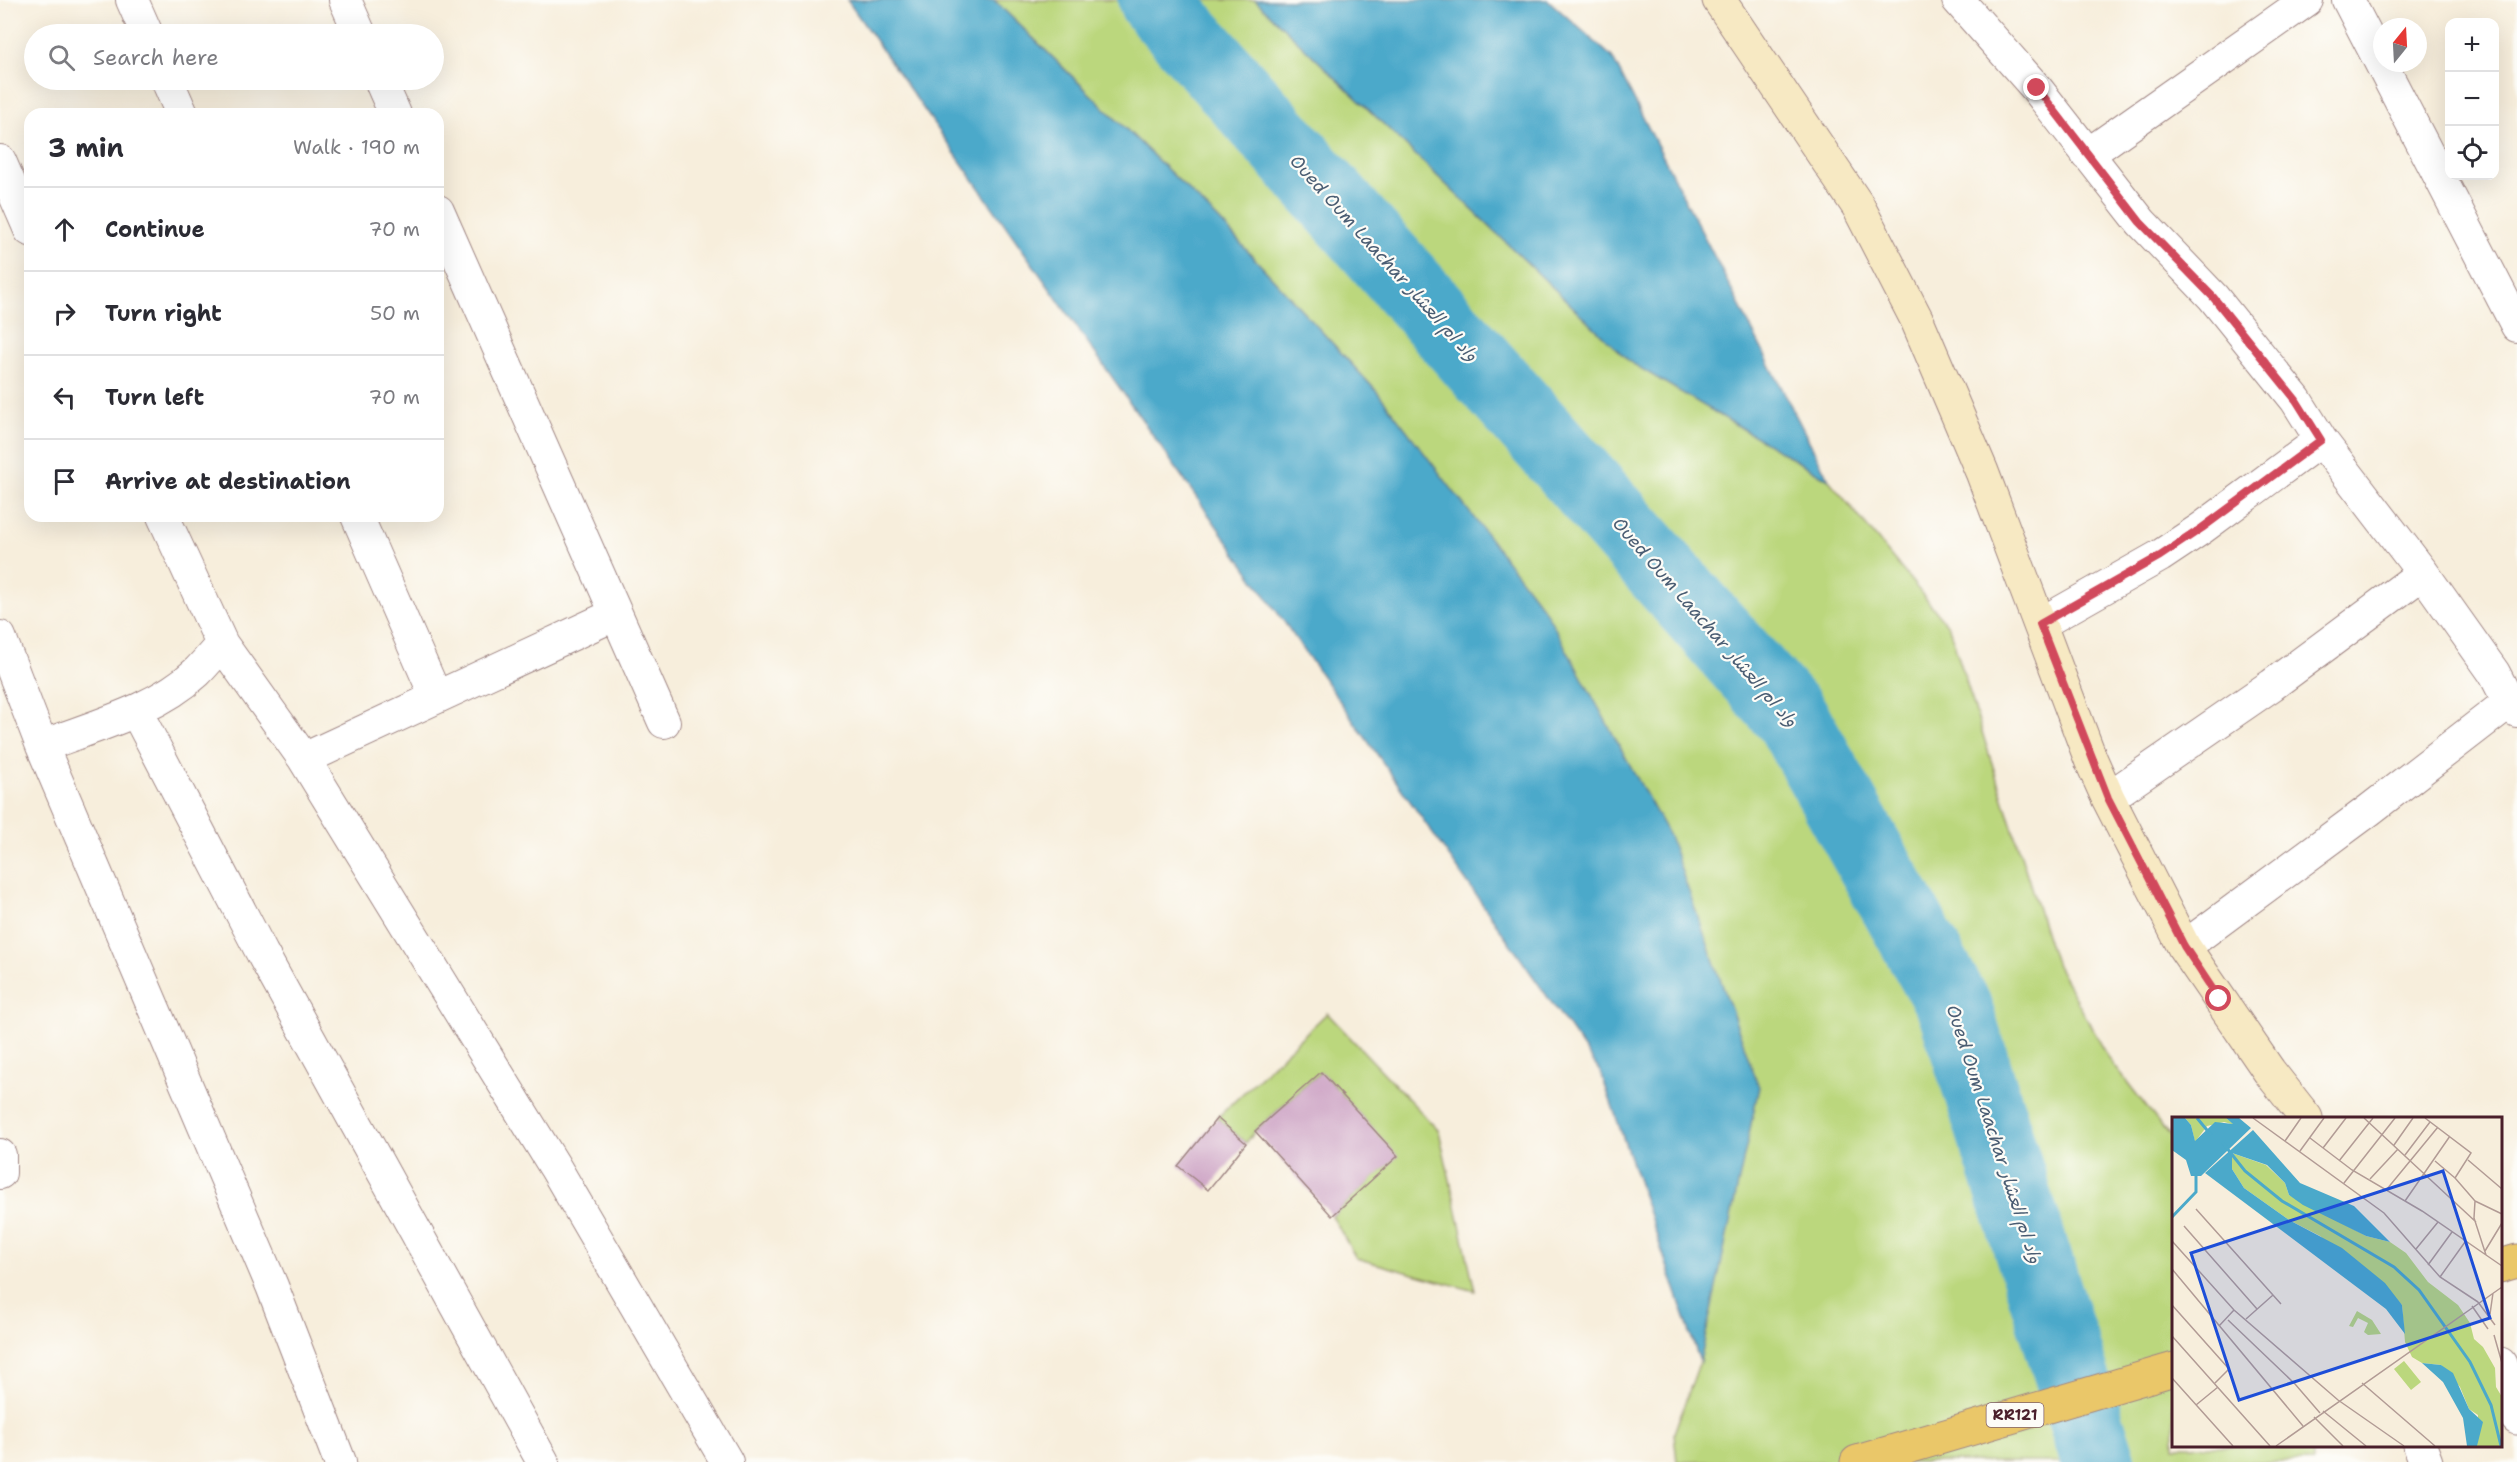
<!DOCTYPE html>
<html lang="en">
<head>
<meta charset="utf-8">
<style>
	body { margin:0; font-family:"Shantell Sans","Playpen Sans Arabic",sans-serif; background:#f7f7f7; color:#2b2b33 }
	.controls { position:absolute; right:18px; top:18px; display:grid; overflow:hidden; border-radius:12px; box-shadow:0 6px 24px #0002 }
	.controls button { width:54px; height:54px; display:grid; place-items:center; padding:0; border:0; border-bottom:2px solid #e1e1e2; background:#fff; color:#2b2b33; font:30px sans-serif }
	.compass { position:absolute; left:2373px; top:18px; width:54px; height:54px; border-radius:50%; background:#fff; box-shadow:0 6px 24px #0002; rotate:18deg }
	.stop { position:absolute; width:18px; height:18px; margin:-14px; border:4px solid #d1495b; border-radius:50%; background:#fff }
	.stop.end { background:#d1495b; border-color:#fff; box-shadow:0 2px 6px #0008 }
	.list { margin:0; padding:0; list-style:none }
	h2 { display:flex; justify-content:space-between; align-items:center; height:78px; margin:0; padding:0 24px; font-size:26px }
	h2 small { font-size:20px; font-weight:400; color:#7c7c81 }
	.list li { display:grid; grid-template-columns:39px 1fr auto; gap:18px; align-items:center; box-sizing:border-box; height:84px; padding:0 24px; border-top:2px solid #e1e1e2 }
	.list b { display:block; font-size:22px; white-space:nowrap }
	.list em { font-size:20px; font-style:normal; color:#7c7c81 }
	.icon { flex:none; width:33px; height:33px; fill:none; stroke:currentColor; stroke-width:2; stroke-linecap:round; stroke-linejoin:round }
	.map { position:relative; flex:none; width:2517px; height:1462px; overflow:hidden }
	.search { position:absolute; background:#fff; box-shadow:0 6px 24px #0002; left:24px; top:24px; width:420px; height:66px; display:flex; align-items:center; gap:15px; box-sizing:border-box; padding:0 21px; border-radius:33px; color:#7c7c81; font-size:22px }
	.panel { position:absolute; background:#fff; box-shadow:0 6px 24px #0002; left:24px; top:108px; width:420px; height:414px; border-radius:18px }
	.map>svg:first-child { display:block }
	.green { fill:#bbd77d; stroke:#827b54; stroke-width:1.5 }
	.water { fill:#4ba9ca; stroke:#4a647a; stroke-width:1.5 }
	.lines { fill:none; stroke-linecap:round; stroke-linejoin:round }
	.river { stroke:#4ba9ca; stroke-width:75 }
	.building { fill:#d0a9c8 }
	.minor-casing { stroke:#a08684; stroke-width:34 }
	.tertiary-casing { stroke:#a08684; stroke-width:35 }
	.secondary-casing { stroke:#a08684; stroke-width:35 }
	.primary-casing { stroke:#a08684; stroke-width:35 }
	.minor { stroke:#fff; stroke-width:32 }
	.tertiary { stroke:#fff; stroke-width:33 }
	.secondary { stroke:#f7e9c3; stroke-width:33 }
	.primary { stroke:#eac769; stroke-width:33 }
	.route { stroke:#d1495b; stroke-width:8 }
	.labels { text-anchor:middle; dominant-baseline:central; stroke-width:4.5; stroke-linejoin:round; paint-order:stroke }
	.shield { fill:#fdfcf7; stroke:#806168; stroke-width:1.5 }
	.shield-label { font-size:15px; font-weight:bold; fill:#4a1f2b }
	.water-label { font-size:18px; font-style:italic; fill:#4a5d73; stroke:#fdfcf7 }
	.inset-river { fill:none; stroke:#4ba9ca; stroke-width:3 }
	.inset-road { fill:none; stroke:#b29b95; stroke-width:1.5 }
	.view { fill:#1d4ed8; fill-opacity:0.15; stroke:#1d4ed8; stroke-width:3 }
	.inset-edge { fill:none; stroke:#4a1f2b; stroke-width:3 }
</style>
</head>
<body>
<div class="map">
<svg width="2517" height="1462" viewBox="0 0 2517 1462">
	<rect width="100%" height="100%" fill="#fdfcf7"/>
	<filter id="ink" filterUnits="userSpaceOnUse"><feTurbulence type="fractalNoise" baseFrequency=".0167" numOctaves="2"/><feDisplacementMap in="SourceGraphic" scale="12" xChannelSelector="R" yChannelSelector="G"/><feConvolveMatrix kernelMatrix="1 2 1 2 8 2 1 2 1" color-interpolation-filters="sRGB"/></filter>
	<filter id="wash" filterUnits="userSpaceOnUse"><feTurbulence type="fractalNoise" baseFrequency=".008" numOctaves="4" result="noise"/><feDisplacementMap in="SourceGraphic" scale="24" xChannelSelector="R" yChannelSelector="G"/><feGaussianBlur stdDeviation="1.35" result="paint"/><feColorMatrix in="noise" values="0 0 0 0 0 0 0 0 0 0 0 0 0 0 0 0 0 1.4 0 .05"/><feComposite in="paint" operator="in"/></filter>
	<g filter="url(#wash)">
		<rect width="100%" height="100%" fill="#f7eedc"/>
		<!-- green -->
		<path class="green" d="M994,0H1255L1630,362L1829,480L1949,627L2054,960L2110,1060L2173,1141L2174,1446H2313V1462H1677L1674,1433L1700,1361L1379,394L1219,220Z
			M1327,1013L1439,1131L1475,1291L1356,1258L1332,1216L1397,1156L1321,1072L1255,1131L1246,1143L1217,1118Z"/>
		<!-- water -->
		<path class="water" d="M847,0H994L1219,220L1379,394L1546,612L1669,836L1759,1087L1700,1362L1601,1073Z
			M1255,0H1548L1612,57L1829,480L1630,362Z"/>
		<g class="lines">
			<!-- river -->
			<path class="river" d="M1155,0L1792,718L1954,1006L2099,1462"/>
		</g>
		<g id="blocks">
			<!-- building -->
			<path class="building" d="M1321,1072L1398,1156L1332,1216L1255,1131Z
				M1217,1118L1246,1143L1208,1190L1178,1166Z"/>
		</g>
	</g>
	<g filter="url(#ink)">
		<use href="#blocks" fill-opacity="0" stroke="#a08684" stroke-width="1.5"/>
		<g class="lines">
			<!-- minor casing -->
			<g class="minor-casing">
				<path id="minor" d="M132,0L147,34
					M345,0L360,34
					M1958,0L2037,89L2141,222L2213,297L2296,400L2321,440L2423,573L2494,673L2509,702L2517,711
					M2348,0L2517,326
					M167,80L182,114
					M380,80L395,114
					M2087,155L2307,0
					M0,161L30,230
					M438,211L664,722
					M163,516L222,644L304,759L555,1167L727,1462
					M357,516L436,697
					M2040,624L2160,556L2202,528L2321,440
					M0,637L42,746L272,1286L340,1462
					M136,711L262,953L543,1462
					M42,746C94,726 155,711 197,672C206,663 214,653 222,644
					M304,759L616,614
					M2108,798L2272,685L2423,573
					M2184,947L2368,811L2509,702
					M0,1155V1173"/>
			</g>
			<!-- tertiary casing -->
			<g class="tertiary-casing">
				<path id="tertiary" d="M2500,1364L2517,1418
					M2420,1446L2426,1462"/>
			</g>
			<!-- secondary casing -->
			<g class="secondary-casing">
				<path id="secondary" d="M1719,0L1858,206L1917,320L1982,472L2091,760L2108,798L2184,947L2269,1071L2306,1118"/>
			</g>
			<!-- primary casing -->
			<g class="primary-casing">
				<path id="primary" d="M2500,1266L2517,1261
					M1857,1462L2174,1369"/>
			</g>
			<!-- minor -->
			<use href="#minor" class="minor"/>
			<!-- tertiary -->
			<use href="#tertiary" class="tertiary"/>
			<!-- secondary -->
			<use href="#secondary" class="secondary"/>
			<!-- primary -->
			<use href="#primary" class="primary"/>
		</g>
	</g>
	<g class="lines" filter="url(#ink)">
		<!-- route -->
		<path class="route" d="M2037,88L2140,222L2213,297L2296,400L2321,440L2202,528L2160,556L2040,624L2108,798L2184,946L2219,999"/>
	</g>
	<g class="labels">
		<!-- shield labels -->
		<rect class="shield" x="1986.5" y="1403" width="57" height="24" rx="4.5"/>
		<g class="shield-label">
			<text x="2015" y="1415">RR121</text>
		</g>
		<!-- water labels -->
		<g class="water-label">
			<text transform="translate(1384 258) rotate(48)">Oued Oum Laachar واد ام العشار</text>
			<text transform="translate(1705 622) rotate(49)">Oued Oum Laachar واد ام العشار</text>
			<text transform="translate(1994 1134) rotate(72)">Oued Oum Laachar واد ام العشار</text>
		</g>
	</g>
	<!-- overview -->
	<g transform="translate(2172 1117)">
		<rect width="330" height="330" fill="#f7eedc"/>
		<path d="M13,1H54L63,8L52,5L35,9L23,25L19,8ZM60,36L94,48L113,66L117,78L194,119L218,125L234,136L256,165L286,188L298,206L302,222L311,230L323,251L324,270L330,280V329H305L306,298L297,292L288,270L269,248L250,246L240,240L233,225L230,188L148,119L117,103L72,71L60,52ZM185,194L200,203L209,217L196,218L192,215L196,206L186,201L181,210L177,209ZM232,244L249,265L239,273L222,252Z" fill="#bbd77d"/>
		<path d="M0,1H13L19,8L23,24L43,5L61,7L54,1H67L79,11L29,59H19L14,43L0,33ZM81,13L128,66L182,89L218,125L194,119L131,88L117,78L113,66L95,48L60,36V52L72,71L117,103L170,131L213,166L230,188L233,217L214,192L33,56ZM250,246L269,248L281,256L297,292L311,305L305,329H295L291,301L271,265Z" fill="#4ba9ca"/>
		<path class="inset-river" d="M25,1L39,18M50,25L73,54L110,84L222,150L247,173L298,245L319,288L329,329M0,100L24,75V58"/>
		<path class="inset-road" d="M81,1L212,96L268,160L306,185M192,1L304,105M253,1L299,36L283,61L303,84L302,101L314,138M138,21L180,53L250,94L330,149M113,24L129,1M222,28L241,1M151,31L174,1M128,34L152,1M233,38L258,5M296,43L330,72M167,44L201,1M263,44L283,61M198,62L226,32M172,66L223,1M215,72L266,10M233,84L278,19M303,84L330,97M24,92L109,187M12,109L85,192M0,124L62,193L166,283L232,329M244,132L266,105M313,134L330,106M256,148L280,115M0,152L131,309M268,160L293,125M306,185L323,208M0,188L57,252L43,266M300,189L316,212M318,197L321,176M74,202L101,178M56,203L123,267L148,296M47,209L62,193M322,218L330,246M0,219L98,329M0,261L61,329M190,266L263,329M24,288L46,270M151,294L194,329M142,300L171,329M104,329L330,170"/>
		<path class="view" d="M271,54L318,201L67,283L19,136Z"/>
		<rect width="330" height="330" class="inset-edge"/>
	</g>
</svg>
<div class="controls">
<button>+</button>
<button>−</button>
<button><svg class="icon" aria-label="locate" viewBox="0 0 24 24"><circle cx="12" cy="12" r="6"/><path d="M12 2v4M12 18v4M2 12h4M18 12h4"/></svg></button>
</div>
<svg class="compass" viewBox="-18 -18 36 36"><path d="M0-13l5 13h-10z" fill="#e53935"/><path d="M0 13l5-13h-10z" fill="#7c7c81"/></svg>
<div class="stop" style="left:2219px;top:999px"></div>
<div class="stop end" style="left:2037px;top:88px"></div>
<div class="search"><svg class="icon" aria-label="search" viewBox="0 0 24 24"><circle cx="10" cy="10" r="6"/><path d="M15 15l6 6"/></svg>Search here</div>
<section class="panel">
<h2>3 min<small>Walk · 190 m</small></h2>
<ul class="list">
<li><svg class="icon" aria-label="ahead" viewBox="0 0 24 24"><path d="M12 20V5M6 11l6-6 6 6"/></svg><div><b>Continue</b></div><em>70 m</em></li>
<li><svg class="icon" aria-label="right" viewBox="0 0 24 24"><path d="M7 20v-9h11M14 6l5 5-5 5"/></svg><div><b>Turn right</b></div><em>50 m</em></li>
<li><svg class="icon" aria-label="left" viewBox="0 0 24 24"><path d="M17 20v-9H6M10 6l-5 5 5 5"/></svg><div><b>Turn left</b></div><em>70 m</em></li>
<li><svg class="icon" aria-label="arrive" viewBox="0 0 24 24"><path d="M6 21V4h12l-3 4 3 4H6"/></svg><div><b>Arrive at destination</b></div></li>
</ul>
</section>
</div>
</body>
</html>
